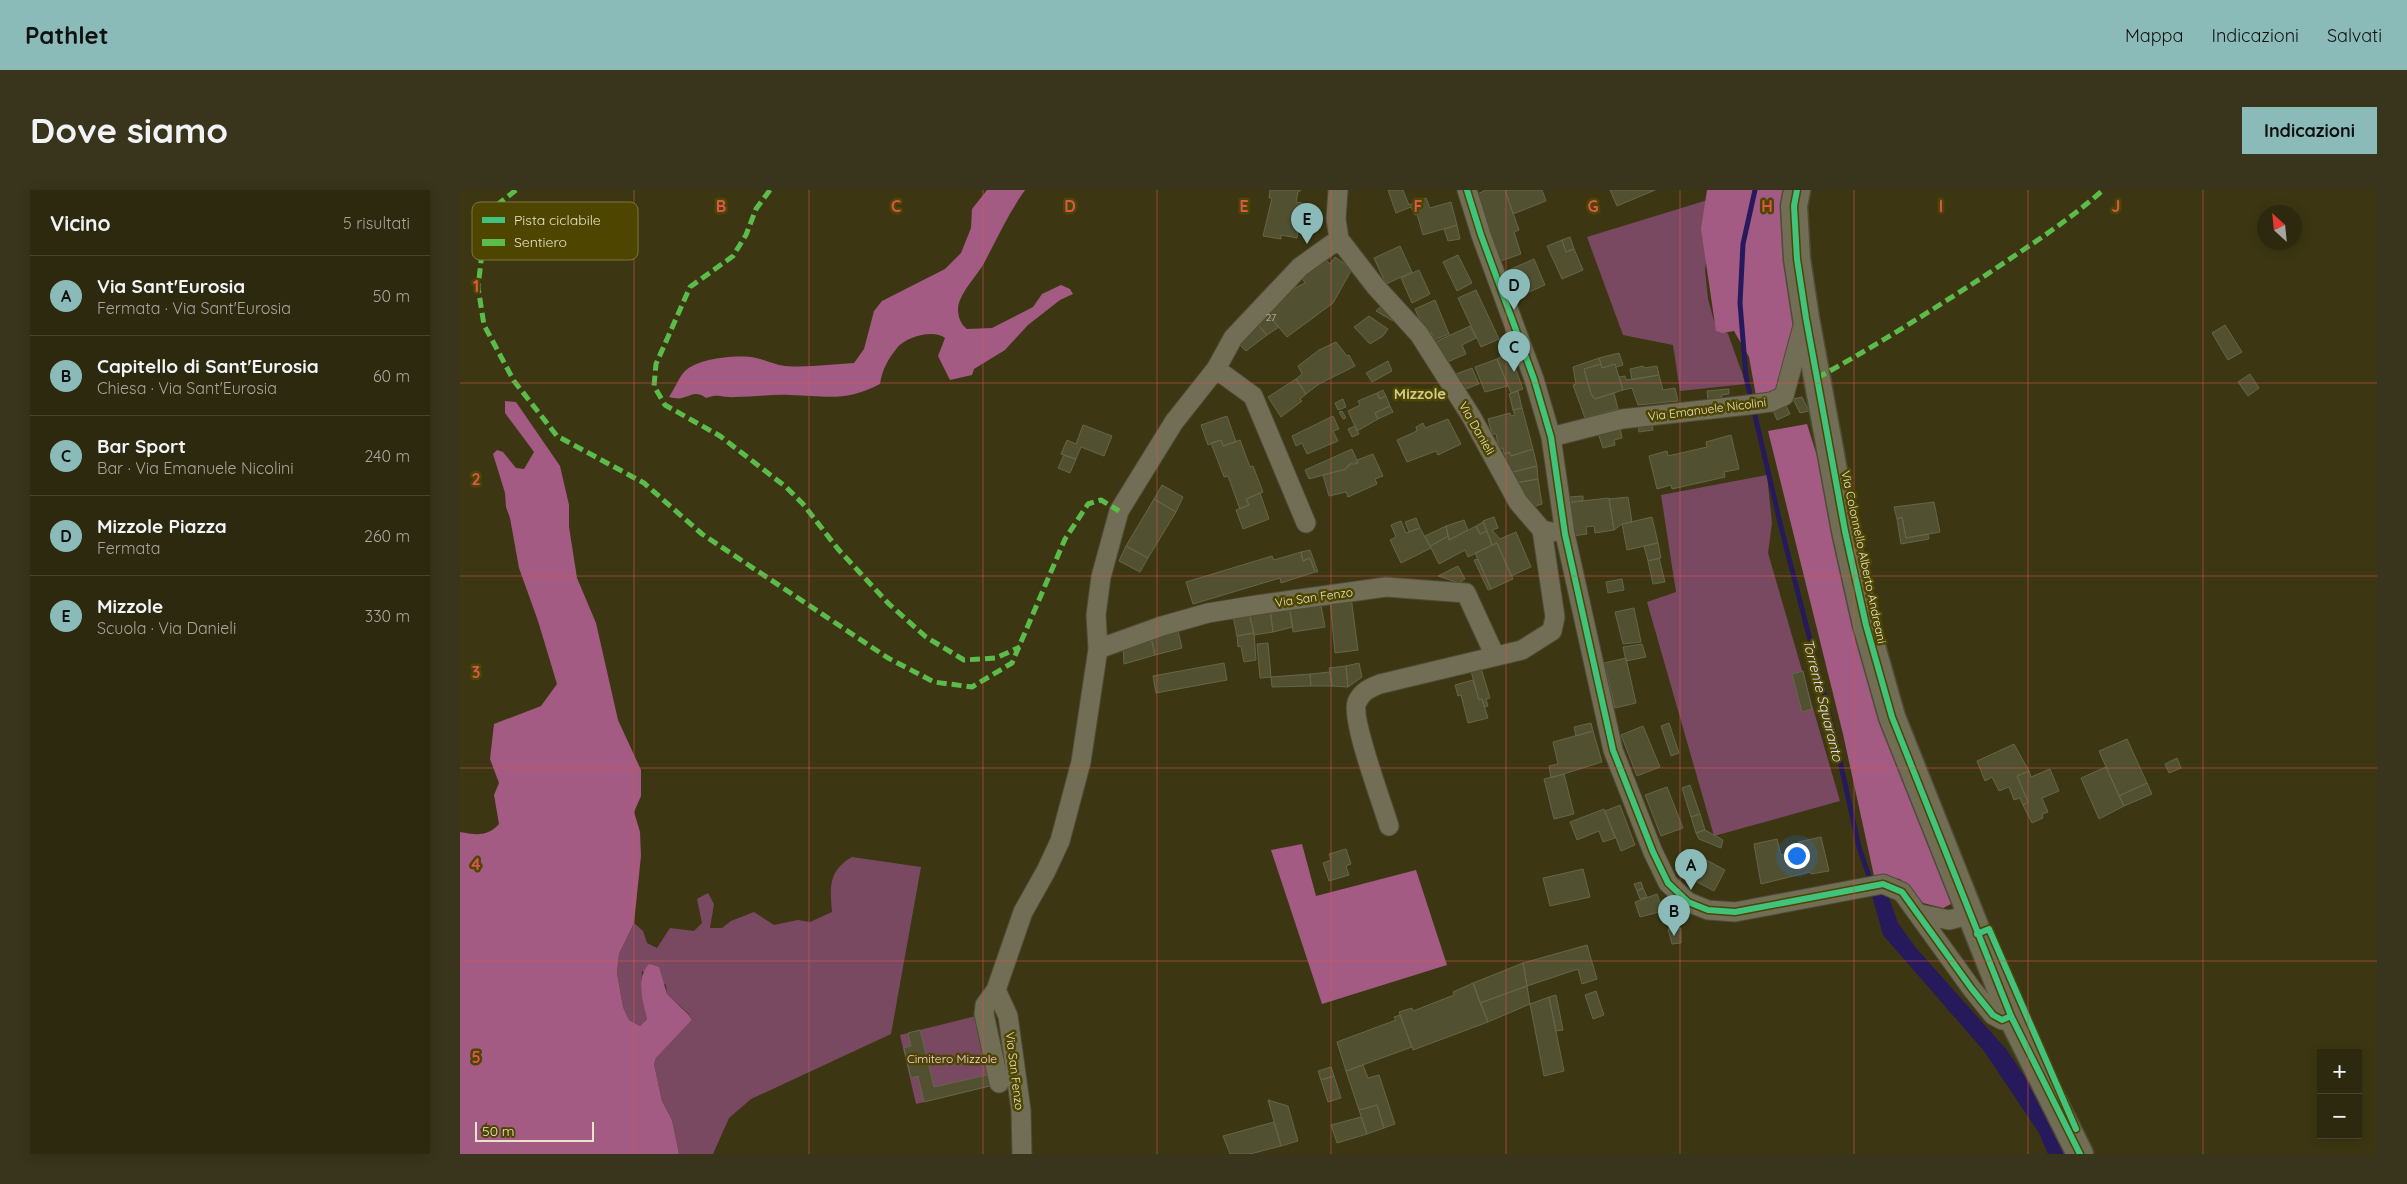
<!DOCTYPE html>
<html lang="it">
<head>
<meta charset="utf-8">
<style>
	body { margin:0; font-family:Quicksand,sans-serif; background:#39351c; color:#f1f3f6 }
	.controls { position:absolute; right:15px; bottom:15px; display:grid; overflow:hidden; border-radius:0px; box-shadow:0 2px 12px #0003 }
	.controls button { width:45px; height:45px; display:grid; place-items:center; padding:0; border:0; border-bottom:1px solid #48452e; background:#2d290e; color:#f1f3f6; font:25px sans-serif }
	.compass { position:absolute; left:1797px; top:15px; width:45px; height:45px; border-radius:50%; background:#2d290e; box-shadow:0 2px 12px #0003; rotate:333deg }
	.scale { position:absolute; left:15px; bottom:12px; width:119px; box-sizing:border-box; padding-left:5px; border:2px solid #e8e5c6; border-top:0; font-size:14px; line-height:18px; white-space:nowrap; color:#e8e5c6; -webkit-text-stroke:4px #4d4500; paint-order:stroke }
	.you { position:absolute; left:1336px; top:665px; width:18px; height:18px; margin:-12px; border:4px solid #fff; border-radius:50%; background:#1a73e8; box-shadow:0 0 0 8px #1a73e833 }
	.badge { display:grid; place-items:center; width:32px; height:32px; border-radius:50%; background:#8bbbb9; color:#111; font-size:16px; font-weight:700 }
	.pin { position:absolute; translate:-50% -41px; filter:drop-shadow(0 1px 2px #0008) }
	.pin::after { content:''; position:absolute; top:26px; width:18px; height:15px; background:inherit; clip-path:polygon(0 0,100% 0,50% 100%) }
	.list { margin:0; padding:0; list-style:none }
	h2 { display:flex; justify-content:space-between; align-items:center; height:65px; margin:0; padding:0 20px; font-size:21px }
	h2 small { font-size:16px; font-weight:400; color:#a7a69e }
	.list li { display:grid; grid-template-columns:32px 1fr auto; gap:15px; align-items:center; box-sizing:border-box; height:80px; padding:0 20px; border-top:1px solid #48452e }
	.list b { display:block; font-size:19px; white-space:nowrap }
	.list p { margin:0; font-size:16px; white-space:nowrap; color:#a7a69e }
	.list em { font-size:16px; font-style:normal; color:#a7a69e }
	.map { position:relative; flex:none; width:1917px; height:964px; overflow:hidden; border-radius:0px }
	header { display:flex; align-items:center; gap:30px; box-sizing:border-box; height:70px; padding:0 25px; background:#8bbbb9; color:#111 }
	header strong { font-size:24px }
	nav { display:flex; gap:28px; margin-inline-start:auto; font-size:18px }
	.intro { display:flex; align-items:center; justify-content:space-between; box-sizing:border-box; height:120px; padding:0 30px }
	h1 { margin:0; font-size:35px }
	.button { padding:12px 22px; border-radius:0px; background:#8bbbb9; color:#111; font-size:18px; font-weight:700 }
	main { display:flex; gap:30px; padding:0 30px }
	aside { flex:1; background:#2d290e; border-radius:0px; box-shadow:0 2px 12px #0003 }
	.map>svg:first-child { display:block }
	.green { fill:#794962 }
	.forest { fill:#a35a83 }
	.water { fill:#26195c }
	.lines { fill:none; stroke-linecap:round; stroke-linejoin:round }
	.stream { stroke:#26195c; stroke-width:5 }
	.building { fill:#515132; stroke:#65654a }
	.street-casing { stroke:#4f4c35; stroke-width:21 }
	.secondary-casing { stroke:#4f4c35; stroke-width:29 }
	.street { stroke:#726e55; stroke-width:19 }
	.secondary { stroke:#726e55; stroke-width:26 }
	.quiet { stroke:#5cbc4b; stroke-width:5; stroke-dasharray:10 5; stroke-linecap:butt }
	.cycleway-casing { stroke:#4d4500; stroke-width:9 }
	.cycleway { stroke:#40c37c; stroke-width:6 }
	.grid { fill:none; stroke:#da5750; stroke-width:1; stroke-opacity:0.55 }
	.labels { text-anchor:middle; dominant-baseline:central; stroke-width:5; stroke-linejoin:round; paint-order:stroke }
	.number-label { font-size:10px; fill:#c2c0a1 }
	.street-label { font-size:12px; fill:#e8e5c6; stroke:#4d4500 }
	.park-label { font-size:12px; fill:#fed0eb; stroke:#4d4500 }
	.water-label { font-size:14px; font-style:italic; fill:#dddff6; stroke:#4d4500 }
	.quarter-label { font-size:15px; font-weight:bold; fill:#d1ca8b; stroke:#4d4500 }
	.key { fill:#4d4500; stroke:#7c753b; stroke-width:1 }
	.key-label { font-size:14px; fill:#e8e5c6 }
	.grid-label { font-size:16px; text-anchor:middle; font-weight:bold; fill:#da5750; stroke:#4d4500; stroke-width:5; stroke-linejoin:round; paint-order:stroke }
</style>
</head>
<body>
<header>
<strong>Pathlet</strong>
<nav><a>Mappa</a><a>Indicazioni</a><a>Salvati</a></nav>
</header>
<div class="intro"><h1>Dove siamo</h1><a class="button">Indicazioni</a></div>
<main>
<aside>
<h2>Vicino<small>5 risultati</small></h2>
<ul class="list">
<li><span class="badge">A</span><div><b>Via Sant'Eurosia</b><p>Fermata · Via Sant'Eurosia</p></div><em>50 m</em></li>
<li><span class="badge">B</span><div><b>Capitello di Sant'Eurosia</b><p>Chiesa · Via Sant'Eurosia</p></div><em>60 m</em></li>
<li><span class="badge">C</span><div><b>Bar Sport</b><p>Bar · Via Emanuele Nicolini</p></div><em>240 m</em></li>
<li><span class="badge">D</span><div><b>Mizzole Piazza</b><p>Fermata</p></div><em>260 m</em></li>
<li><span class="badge">E</span><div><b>Mizzole</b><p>Scuola · Via Danieli</p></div><em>330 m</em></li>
</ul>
</aside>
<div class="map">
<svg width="1917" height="964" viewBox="0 0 1917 964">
	<rect width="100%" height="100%" fill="#3c3712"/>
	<!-- green -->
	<path class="green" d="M1264,5L1251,32L1245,80L1248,109L1254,131L1268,144L1286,194L1220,201L1213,155L1163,145L1127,47Z
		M1307,285L1312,333L1308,363L1380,611L1254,646L1187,412L1216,402L1201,305Z
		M392,667L461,677L431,844L291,909L269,928L253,964H219L212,930L202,911L194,874L196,868L232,830L228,823L207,804L206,795L182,781L181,799L187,829L180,836L169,830L163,817L157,783L159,764L174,733L183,741L187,753L197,758L210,738L234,741L242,733L237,709L248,703L254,714L250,738H262L271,731L294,722L314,735L338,730L350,732L372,722C370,698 368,681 392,667Z
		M520,825L534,895L456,914L440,845Z"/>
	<!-- forest -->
	<path class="forest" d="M527,0H565C548,24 537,49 523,75C515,88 499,104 498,119C498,127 501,135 507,139L532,138L573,117L582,104L601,95L610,99L613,104L600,110L568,135L545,160L514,179L512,185L490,190L478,166L485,148C474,139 446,147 437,158C428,169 422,180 420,194C386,212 367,206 330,205C312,204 293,207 275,207C261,208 260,203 246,208C236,201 233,205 222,208C219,209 213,208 209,207C214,200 219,187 225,181C239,168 278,164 296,168C306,170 315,175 325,176C348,178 372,174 394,173L404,159L414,121L422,111L485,79L501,63L511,38L512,19Z
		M1247,0H1325L1339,133L1318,202L1296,206L1289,167L1274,141L1263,143L1256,141L1241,39Z
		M45,211L56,212L100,276L109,315V337L117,388L136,433L158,530L181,580V606L174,622L180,642L181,666L174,733L159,764L157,783L163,817L169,830L180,836L187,829C183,811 175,789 189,774L199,777L207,804L228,824L232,830L196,868L194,874L202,911L212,930L219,964H0V642C16,645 27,647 39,634L34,605L39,593L30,569L34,534L81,516L97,494L78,431L59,378L50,328L46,317L45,303L33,264L37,260L43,262L56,278L64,279L74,262L45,223Z
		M1347,234L1363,285L1405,483L1493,713L1483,718L1463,713L1440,689L1414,686L1383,544L1308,241Z
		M842,654L856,706L956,680L987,775L862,814L811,660Z"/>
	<!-- water -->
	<path class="water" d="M1411,702H1421L1429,708L1438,733L1456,758L1546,859L1576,903L1605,964H1588L1579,943L1524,861L1423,745Z"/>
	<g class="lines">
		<!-- stream -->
		<path class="stream" d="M1295,0L1283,54L1280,113L1286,187L1322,341L1373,539L1399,657L1411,692"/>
	</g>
	<!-- building -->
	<path class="building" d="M810,0H841L838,2L836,12L842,13L837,48L821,45V49L803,46L812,8H809Z
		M928,0H943L949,15L966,8L970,18L991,12L997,35L963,45L957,24L955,25L951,17L936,23Z
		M1026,0H1045L1059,40L1054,42L1061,64L1038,72L1015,5Z
		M1045,0H1082L1086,11L1053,24Z
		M1150,0H1195L1157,16Z
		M997,35L1000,49L988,51L984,39Z
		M1110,47L1114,59L1106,62L1102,50Z
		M1102,50L1106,62L1114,59L1123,80L1102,89L1087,56Z
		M940,56L952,82L926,94L914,68Z
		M998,65L1012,93L997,101L983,72Z
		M875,67L892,79L873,113L827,147L803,119L831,100L845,93L840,84L865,69L870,74Z
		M1074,69L1085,95L1053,109L1042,83Z
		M959,80L970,104L952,113L941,88Z
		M1016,100L1039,149L1021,157L998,108Z
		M975,110L989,144L974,150L971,142L966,144L955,119Z
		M924,114L930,122L933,131L916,121Z
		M803,119L819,137L807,145L793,129Z
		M909,126L928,139L923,146L910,154L894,137Z
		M793,129L807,145L786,161L774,150Z
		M1765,135L1782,162L1768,170L1752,143Z
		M1010,136L1016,148L1002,155L1006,164L985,173L975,152Z
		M876,152L887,166L889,165L895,176L859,194L846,204L836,189L842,184L838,176L859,160Z
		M1049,161L1063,199L1051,203L1037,169Z
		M1159,163L1163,175L1156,177L1155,174L1142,178L1139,168Z
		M1139,168L1141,174L1124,179L1131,204L1135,209L1154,203L1158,219L1125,228L1113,195L1116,194L1113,177Z
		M1037,169L1048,196L1025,202L1015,177Z
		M928,171L932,181L912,192L906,183Z
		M1141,174L1142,178L1155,174L1163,200L1135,209L1131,204L1124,179Z
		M1183,176L1184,178L1197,176L1199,185L1172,190L1170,179Z
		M1012,178L1019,194L1003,200L996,184Z
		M1790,184L1799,198L1788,206L1778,192Z
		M1199,185L1203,200L1215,198L1218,211L1178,215L1172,198L1163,200L1159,187L1165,186L1166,190Z
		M836,189L846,204L840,209L842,211L821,227L808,207Z
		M1269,199V204L1262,205L1261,209L1248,210L1247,201Z
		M923,200L926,206L920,209L917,203Z
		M1058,201L1062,218L1053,220L1049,204Z
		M917,203L920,209L926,206L930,216L915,223L918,229L897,241L888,221L900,215L898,211Z
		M1342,207L1349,221L1340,223L1333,209Z
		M883,209L886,217L878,220L875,213Z
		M1324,211L1330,224L1317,230L1311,215Z
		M930,216L933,222L918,229L915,223Z
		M1062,218L1073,259L1051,266L1049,262L1044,264L1043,258L1039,259L1036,244H1032L1028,229L1050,223L1051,226L1055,225L1053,220Z
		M882,221L886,228L883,229L879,222Z
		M767,226L776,252L763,256L761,250L748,255L741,235Z
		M873,226L879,239L873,241L878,251L847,264L842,253L836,256L832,246Z
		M988,229L1001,254L978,265L976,261L947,272L937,250L957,241L956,237L963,233L965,238Z
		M1192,233L1193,240L1179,242L1178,236Z
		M623,235L652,246L644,266L621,257L616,269L601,264L607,250L616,254Z
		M895,236L899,244L892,247L888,239Z
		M1160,238L1162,248L1154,250L1155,255L1143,258L1138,243Z
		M1271,245L1279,279L1264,282L1265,287L1212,299L1211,295L1197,299L1189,266L1207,261L1208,266L1247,257L1246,252Z
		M761,250L763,256L780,250L790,277L793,276L803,302L786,309L789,315L780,319L768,286L764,287L751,253Z
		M892,259L898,273H891L886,279L849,289L845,280Z
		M1073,259L1077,276L1045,284L1037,269L1049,262L1051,266Z
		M913,264L923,286L915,289L917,294L888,307L886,302L869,306L863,285L886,279L889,274H895L898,273L897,270Z
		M604,265L616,269L610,283L598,278Z
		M1077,276L1078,289L1055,293L1053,282Z
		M1078,289L1082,314L1067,319L1055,293Z
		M702,295L723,307L716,322L694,309Z
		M800,303L809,329L783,339L776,320L789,315L786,309Z
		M1123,306V311L1109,312V307Z
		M1168,307L1172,332L1162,334L1154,340L1149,309Z
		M1149,308L1154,340L1135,343L1134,336L1126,337L1127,344L1106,347L1102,313Z
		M694,309L716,322L688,368L666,356Z
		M1474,312L1480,342L1446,348L1442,327L1437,329L1434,317Z
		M1034,327L1038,338L1032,340L1040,349L1056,342L1071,377L1051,386L1037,353L1032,355L1023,331Z
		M1192,327L1198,353L1167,360L1162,334Z
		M1442,327L1446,348L1468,344L1469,349L1441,354L1437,329Z
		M956,328L960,338L949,342L945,332Z
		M1004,330L1008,340L989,350L986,336Z
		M941,331L946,343L960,338L971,358L941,373L930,350L936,347L931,335Z
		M1023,332L1027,341L1020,344L1016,336Z
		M986,336L988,346L970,356L965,346Z
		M1016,336L1020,344L1027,341L1032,355L1008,367L1005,360L979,374L970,356L988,346L989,350Z
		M1037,353L1053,389L1031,399L1015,363Z
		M1198,353L1201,368L1188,371L1184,356Z
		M666,356L688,368L680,382L659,371Z
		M850,360L858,382H855L850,368L843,371L841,362Z
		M841,362L843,371L850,368L855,382L821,393L820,388L733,414L726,392L812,366L814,370Z
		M1199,368L1205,392L1193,394L1188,371Z
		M1018,369L1031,399L1028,400L1014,370Z
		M998,376L1005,389L999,393L978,386Z
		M1162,389L1164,400L1148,403L1146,392Z
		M891,407L898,460L875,463L870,410Z
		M860,410L865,437L833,442L829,415Z
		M829,415L833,437L813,442L810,419Z
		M1174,418L1181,452L1163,454L1155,422Z
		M810,419L813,442L794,445L789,423Z
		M789,423L794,443L777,446L773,426Z
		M717,437L722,458L695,465L690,443Z
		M690,443L695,465L664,474L663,452Z
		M794,443L796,470L784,472L781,456L778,457L777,446Z
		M808,453L811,487L800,488L797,454Z
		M1182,454L1186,467L1166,471L1163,457Z
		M1166,468L1176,513L1155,518L1144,473Z
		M764,473L767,490L696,503L693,486Z
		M899,473L902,487L888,497L886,476Z
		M886,476L888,497L872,496L869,478Z
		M1021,478L1030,508L1026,509L1028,516L1025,517L1022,509L1019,510L1011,481Z
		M1343,481L1352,519L1342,522L1332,484Z
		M870,482L872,496H851L850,484Z
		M850,484L851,496L812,497L811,487Z
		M1013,490L1019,510L1022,509L1028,528L1008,533L1001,505L998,506L995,495Z
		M1131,533L1133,541L1116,546L1114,537Z
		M1209,533L1219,563L1211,566L1201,536Z
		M1183,536L1200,577L1177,586L1161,545Z
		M1133,541L1142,572L1091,588L1089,576L1098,574L1093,552Z
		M1667,549L1687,593L1659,606L1639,561Z
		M1554,554L1569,581L1557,586L1568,612L1563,615L1560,608L1554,610L1549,597L1539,601L1532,587L1525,591L1517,571Z
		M1717,568L1721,578L1709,583L1705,574Z
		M1646,577L1664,616L1639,629L1621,588Z
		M1590,579L1599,601L1582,608L1588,622L1582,624L1583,628L1572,633L1563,615L1568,612L1557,586L1569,581L1571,587Z
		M1104,584L1114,624L1094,629L1084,589Z
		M1687,593L1692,604L1664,616L1659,606Z
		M1230,595L1240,624L1231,627L1222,598Z
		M1207,597L1223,638L1201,646L1185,605Z
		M1160,615L1175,655L1161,661L1145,621Z
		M1144,619L1155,648L1143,652L1139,641L1117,650L1110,632Z
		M1240,624L1245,640L1236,643L1231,627Z
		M1245,640L1263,650L1261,658L1239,649L1236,643Z
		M1361,647L1369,681L1351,684L1350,682L1301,694L1294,654L1317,649L1321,665L1340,661L1338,652Z
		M886,659L891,674L886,676L889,685L869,691L863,673L871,670L869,664Z
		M1226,659L1265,680L1254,701L1215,680Z
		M1123,679L1130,707L1090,716L1083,688Z
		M1181,692L1183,698L1177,701L1174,694Z
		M1183,698L1187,707L1180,709L1177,701Z
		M1197,704L1203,721L1180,727L1175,712Z
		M1221,738V753L1212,754L1208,739Z
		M1127,755L1137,789L1122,794L1118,779L1067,796L1063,773Z
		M1063,773L1067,796L1020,813L1013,793Z
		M1013,793L1028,832L953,860L939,822L952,818L953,821L994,805L993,802Z
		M1067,796L1070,814L1028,832L1020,813Z
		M1136,801L1144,825L1133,829L1125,805Z
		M1096,805L1103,840L1096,841L1089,807Z
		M1089,807L1104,881L1084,886L1070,814Z
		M940,825L952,857L886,881L877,852L936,830L934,827Z
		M460,840L474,897L531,884L534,895L464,912L458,886L451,888L444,858L451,856L448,843Z
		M903,875L908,888L919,885L935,934L924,938L917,915L899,920L886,881Z
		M871,877L874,886L861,890L858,881Z
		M874,886L881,908L868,912L861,890Z
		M808,910L828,916L838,951L821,956Z
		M917,915L924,938L907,944L899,920Z
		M901,927L907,944L877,953L871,935Z
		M814,932L821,956L790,964H770L763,946Z"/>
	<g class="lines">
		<!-- street casing -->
		<g class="street-casing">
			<path id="street" d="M878,0L876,29L879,49L916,97L959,144L1011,226L1058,312L1082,340L1092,342
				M1007,0L1021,45L1074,189L1091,247L1105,344L1153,560L1193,662L1208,693L1228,712L1248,720L1275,722L1423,694L1442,702L1512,799L1533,825L1542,830L1551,826
				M756,179L793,206L846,333
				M1091,247L1162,229L1288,215L1311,212L1324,206L1344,132
				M638,459L702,436L748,423L797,415L926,397L1006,403L1035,466
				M929,636C923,615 890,528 897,512C902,501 910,498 920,494L1062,460L1092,441L1095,427L1082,340
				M1460,724L1489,730L1509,725
				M536,800L548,826L561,920L562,964
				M539,893L524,824L525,815L536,800L563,722L586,681L600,651L621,572L638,459L636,425L641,387L659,321L714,232L756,179L773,148L840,77L879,49"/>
		</g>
		<!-- secondary casing -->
		<g class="secondary-casing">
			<path id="secondary" d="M1337,0L1334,16L1337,69L1346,128L1385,341L1406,435L1432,527L1551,826L1620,964"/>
		</g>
		<!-- street -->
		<use href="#street" class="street"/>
		<!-- secondary -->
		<use href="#secondary" class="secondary"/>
		<!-- quiet -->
		<path class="quiet" d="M56,0L37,15L23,55L18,97L24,135L54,191L97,246L184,293L242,344L428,468L474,492L512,497L552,473L605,349L628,314L641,310L659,321
			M310,0L296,19L286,45L273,66L230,97L196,174L194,196L205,215L260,246L326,297L343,314L378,359L429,414L466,447L504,470L536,468L560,457
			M1357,188C1414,157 1469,122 1523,87C1564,59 1606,33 1643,0"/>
		<!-- cycleway casing -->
		<g class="cycleway-casing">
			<path id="cycleway" d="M1007,0L1021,45L1074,189L1091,247L1105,344L1153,560L1193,662L1208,693L1228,712L1248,720L1275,722L1423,694L1442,702L1512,799L1533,825L1542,830L1551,826
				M1337,0L1334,16L1337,69L1346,128L1385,341L1406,435L1432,527L1551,826L1620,964
				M1517,744L1529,739L1616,939"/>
		</g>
		<!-- cycleway -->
		<use href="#cycleway" class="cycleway"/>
	</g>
	<!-- grid -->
	<path class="grid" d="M174,0V964M349,0V964M523,0V964M697,0V964M871,0V964M1046,0V964M1220,0V964M1394,0V964M1568,0V964M1743,0V964M0,193H1917M0,386H1917M0,578H1917M0,771H1917"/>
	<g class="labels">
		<!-- number labels -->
		<g class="number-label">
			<text x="811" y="127">27</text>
		</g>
		<!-- street labels -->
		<g class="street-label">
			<text transform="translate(1247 219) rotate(-7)">Via Emanuele Nicolini</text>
			<text transform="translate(1017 238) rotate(60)">Via Danieli</text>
			<text transform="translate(1404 367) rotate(78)">Via Colonnello Alberto Andreani</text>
			<text transform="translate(854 407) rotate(-8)">Via San Fenzo</text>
			<text transform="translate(555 881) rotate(83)">Via San Fenzo</text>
		</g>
		<!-- park labels -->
		<g class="park-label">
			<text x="492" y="868">Cimitero Mizzole</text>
		</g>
		<!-- water labels -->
		<g class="water-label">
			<text transform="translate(1363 510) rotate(76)">Torrente Squaranto</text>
		</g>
		<!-- quarter labels -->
		<g class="quarter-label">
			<text x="960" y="203">Mizzole</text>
		</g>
	</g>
	<!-- legend -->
	<rect x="12" y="12" width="166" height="58" rx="8" class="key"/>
	<rect x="22" y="27" width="23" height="6" fill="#40c37c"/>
	<rect x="22" y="49" width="23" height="7" fill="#5cbc4b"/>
	<g class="key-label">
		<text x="54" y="35">Pista ciclabile</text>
		<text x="54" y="57">Sentiero</text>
	</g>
	<g class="grid-label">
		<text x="261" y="22">B</text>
		<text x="436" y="22">C</text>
		<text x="610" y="22">D</text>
		<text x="784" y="22">E</text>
		<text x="958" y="22">F</text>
		<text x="1133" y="22">G</text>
		<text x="1307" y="22">H</text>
		<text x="1481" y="22">I</text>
		<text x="1656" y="22">J</text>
		<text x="16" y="102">1</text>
		<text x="16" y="295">2</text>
		<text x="16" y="488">3</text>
		<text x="16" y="680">4</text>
		<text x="16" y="873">5</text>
	</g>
</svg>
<div class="controls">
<button>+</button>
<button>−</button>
</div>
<svg class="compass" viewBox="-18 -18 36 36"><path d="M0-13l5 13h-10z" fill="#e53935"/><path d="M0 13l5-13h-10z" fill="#a7a69e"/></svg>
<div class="scale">50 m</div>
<div class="you"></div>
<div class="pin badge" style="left:1231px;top:700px">A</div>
<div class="pin badge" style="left:1214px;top:746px">B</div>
<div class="pin badge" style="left:1054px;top:182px">C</div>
<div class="pin badge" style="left:1054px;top:120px">D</div>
<div class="pin badge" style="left:847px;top:54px">E</div>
</div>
</main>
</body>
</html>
